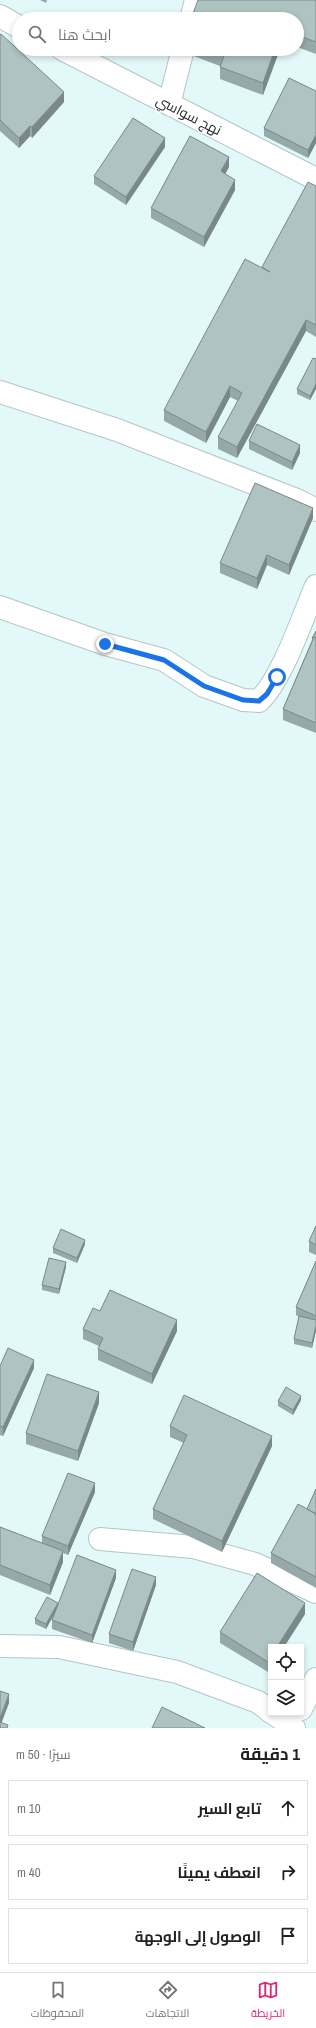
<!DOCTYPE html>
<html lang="ar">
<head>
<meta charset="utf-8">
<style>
	body { margin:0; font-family:"Archivo Narrow",Cairo,sans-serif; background:#f6f6f6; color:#202124; direction:rtl }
	.controls { position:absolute; right:12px; bottom:12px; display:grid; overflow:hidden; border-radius:0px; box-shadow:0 2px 6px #0003 }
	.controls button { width:36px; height:36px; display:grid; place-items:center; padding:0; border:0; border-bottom:1px solid #e0e0e0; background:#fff; color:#202124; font:20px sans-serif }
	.stop { position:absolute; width:12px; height:12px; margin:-9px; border:3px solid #1a73e8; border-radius:50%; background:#fff }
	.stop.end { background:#1a73e8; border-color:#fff; box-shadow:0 1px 4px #0008 }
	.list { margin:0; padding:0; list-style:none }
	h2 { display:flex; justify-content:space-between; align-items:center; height:52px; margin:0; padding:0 16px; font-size:17px }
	h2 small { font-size:13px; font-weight:400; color:#757577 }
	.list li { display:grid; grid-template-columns:26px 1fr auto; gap:12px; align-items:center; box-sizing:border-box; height:56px; margin:0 8px 8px; padding:0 8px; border:1px solid #e0e0e0; border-radius:0px }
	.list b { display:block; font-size:15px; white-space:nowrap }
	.list em { font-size:13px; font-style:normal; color:#757577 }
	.icon { flex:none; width:22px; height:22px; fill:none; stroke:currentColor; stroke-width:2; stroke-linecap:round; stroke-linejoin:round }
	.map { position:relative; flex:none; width:316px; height:1728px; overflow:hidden; direction:ltr }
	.search { position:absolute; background:#fff; box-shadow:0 2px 6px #0003; left:12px; right:12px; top:12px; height:44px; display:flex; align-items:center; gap:10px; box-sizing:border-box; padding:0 14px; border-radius:22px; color:#757577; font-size:15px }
	.sheet { height:244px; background:#fff }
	nav { display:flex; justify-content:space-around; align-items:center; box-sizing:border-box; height:56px; border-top:1px solid #e0e0e0; background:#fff; font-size:11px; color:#757577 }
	nav a { display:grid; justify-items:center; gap:2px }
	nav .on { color:#db2777 }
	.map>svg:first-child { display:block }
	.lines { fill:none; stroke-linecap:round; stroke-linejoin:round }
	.minor-casing { stroke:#b2c6c6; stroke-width:24 }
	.minor { stroke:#fff; stroke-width:22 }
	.wall { fill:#96a8a8 }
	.shaded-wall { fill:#7a8888 }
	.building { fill:#afc3c3; stroke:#7a8888 }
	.route { stroke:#1a73e8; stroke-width:5 }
	.labels { text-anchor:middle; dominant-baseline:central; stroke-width:3; stroke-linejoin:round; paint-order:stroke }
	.street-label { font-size:14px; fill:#212828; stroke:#fff }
</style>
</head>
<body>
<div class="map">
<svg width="316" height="1728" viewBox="0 0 316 1728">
	<rect width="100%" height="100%" fill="#e3f8f8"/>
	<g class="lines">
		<!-- minor casing -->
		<g class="minor-casing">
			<path id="minor" d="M0,16L19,27
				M191,19L196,0
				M62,49L316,179
				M169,104L183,49
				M0,392L117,430L299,501L316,510
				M0,607L105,644L164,660L204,686L243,700L259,701C283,677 302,619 316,586
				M100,1539L193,1547L255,1564L316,1592
				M0,1646L59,1647L177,1672L258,1702L271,1712
				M301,1709L316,1679
				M273,1713L294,1728"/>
		</g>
		<!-- minor -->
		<use href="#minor" class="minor"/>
	</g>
	<!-- wall -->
	<path class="wall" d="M40,0H47L46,3Z
		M316,0V54L297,47V19Z
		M0,35L64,102L32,138L30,136L19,148L0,131Z
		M183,49H280L263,95L220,79V66L183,52Z
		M316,91V143L308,158L264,136V128Z
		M165,147L126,205L94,184V176Z
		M229,167L225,174L235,190L204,247L151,218V208Z
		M316,186V337L306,331L237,458L218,449V437L238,401L230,397L206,443L164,421V410L262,268V267Z
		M297,389H316L310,400L297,394Z
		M249,441L300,453L292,470L249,449Z
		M313,518L289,575L267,565L257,589L220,573V563Z
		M316,631V733L283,720V709L312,640V638Z
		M316,1226V1255L309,1252V1241Z
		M85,1244L77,1263L53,1253V1248Z
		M316,1261V1331L312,1348L294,1344V1339L299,1317L296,1315V1307Z
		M66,1267L59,1294L42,1290V1285Z
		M100,1311L177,1331L152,1384L98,1360V1349L99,1346L83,1339V1329Z
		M0,1366L34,1368L3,1436L0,1435Z
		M301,1400L293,1415L278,1406V1401Z
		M99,1403L78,1461L26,1444V1433Z
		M170,1426L272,1446L222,1552L153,1519V1509L184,1443L170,1437Z
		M316,1489V1588L271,1563V1553L307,1509Z
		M95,1492L68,1555L63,1553V1562L50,1595L0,1575V1527L42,1543V1536Z
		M116,1578L92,1643L52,1629V1620L56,1611L46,1629L35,1624V1619L58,1606Z
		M156,1585L133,1651L109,1643V1634Z
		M305,1614L268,1672L220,1643V1632Z"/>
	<!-- shaded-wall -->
	<path class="shaded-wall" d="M275,49H280L263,95V83Z
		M64,92V102L32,138V127Z
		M30,126V136L19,148V138Z
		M316,135V143L308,158V150Z
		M165,138V147L126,205V197Z
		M229,157V167L221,182V171Z
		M235,180V190L204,247V237Z
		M306,320V331L237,458V447Z
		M316,384V389L310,400V396Z
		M230,386V397L206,443V432Z
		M300,445V453L292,470V462Z
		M313,508V518L289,575V565Z
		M267,555V565L257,589V578Z
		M85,1240V1244L77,1263V1258Z
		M66,1262V1267L59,1294V1289Z
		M177,1320V1331L152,1384V1374Z
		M316,1326V1331L312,1348V1343Z
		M34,1360V1368L3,1436V1427Z
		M99,1392V1403L78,1461V1451Z
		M301,1396V1400L293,1415V1410Z
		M272,1436V1446L222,1552V1541Z
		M95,1483V1492L68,1555V1546Z
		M63,1551V1562L50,1595V1585Z
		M116,1570V1578L92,1643V1635Z
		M156,1577V1585L133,1651V1642Z
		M58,1603V1607L46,1629V1624Z
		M305,1603V1614L284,1647H277Z
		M271,1657V1667L268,1672V1662Z
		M9,1694V1703L0,1727V1718Z"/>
	<!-- building -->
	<path class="building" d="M198,0H316V42L297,35V19H191Z
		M1,34L64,92L32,127L30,126L19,138L0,120V35Z
		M205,49H275L263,83L220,67L224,56Z
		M289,78L316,91V135L308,150L264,128Z
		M133,118L165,138L126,197L94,176Z
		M190,136L229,157L221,171L235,180L204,237L151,208Z
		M308,182L316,186V325L306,320L237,447L218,437L242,393L230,386L206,432L164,410L245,259L270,272L262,267Z
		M313,358L316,359V384L310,396L297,389Z
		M257,424L300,445L292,462L249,441Z
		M255,483L313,508L289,565L267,555L257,578L220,563Z
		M316,631V638L314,637L313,638H312Z
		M314,637L316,638V723L283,709Z
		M316,1226V1245L309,1241Z
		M61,1229L85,1240L77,1258L53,1248Z
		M49,1258L66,1262L59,1289L42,1285Z
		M316,1261V1316L296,1307Z
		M110,1290L177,1320L152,1374L98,1349L103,1338L83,1329L93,1308L100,1311Z
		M299,1316L316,1320V1326L312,1343L294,1339Z
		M8,1348L34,1360L3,1427L0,1426V1366Z
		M47,1374L99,1392L78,1451L26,1433Z
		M286,1387L301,1396L293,1410L278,1401Z
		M184,1395L272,1436L222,1541L153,1509L187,1435L170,1426Z
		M68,1473L95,1483L68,1546L42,1536Z
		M316,1489V1514L307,1509Z
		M298,1504L316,1514V1577L271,1553Z
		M0,1527L63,1551L50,1585L0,1565Z
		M77,1555L116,1570L92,1635L52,1620Z
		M132,1569L156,1577L133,1642L109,1634Z
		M257,1573L305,1603L277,1647H271V1657L268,1662L220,1632Z
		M47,1597L58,1603L46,1624L35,1619Z
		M0,1691L9,1694L0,1718Z
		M162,1707L205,1728H152Z
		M0,1722L8,1725L7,1728H0Z"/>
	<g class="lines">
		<!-- route -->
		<path class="route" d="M105,644L164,660L204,686L243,700L259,701L267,694L277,677"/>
	</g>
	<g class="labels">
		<!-- street labels -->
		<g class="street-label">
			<text transform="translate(189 115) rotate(27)">نهج سواسي</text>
		</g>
	</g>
</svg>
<div class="controls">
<button><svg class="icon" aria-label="locate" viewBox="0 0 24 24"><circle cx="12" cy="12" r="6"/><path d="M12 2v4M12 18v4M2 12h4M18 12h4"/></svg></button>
<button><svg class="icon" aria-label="layers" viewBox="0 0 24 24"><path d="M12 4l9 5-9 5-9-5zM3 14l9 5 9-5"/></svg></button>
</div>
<div class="stop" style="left:277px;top:677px"></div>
<div class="stop end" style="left:105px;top:644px"></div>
<div class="search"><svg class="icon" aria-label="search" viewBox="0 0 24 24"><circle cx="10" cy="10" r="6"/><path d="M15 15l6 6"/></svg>ابحث هنا</div>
</div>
<section class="sheet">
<h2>1 دقيقة<small>سيرًا · 50 m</small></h2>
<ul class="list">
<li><svg class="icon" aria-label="ahead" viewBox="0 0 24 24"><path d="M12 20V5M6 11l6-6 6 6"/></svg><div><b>تابع السير</b></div><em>10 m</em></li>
<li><svg class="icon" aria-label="right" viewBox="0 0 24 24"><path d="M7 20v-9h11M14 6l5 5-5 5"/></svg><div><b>انعطف يمينًا</b></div><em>40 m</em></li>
<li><svg class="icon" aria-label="arrive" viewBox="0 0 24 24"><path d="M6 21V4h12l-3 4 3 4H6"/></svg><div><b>الوصول إلى الوجهة</b></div></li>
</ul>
</section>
<nav>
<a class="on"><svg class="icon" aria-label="map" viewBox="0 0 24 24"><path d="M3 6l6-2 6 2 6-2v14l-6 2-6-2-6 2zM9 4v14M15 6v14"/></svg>الخريطة</a>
<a><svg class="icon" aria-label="directions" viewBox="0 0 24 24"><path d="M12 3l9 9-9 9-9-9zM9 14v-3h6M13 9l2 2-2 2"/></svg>الاتجاهات</a>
<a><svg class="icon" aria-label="saved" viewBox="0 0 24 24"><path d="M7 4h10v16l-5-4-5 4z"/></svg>المحفوظات</a>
</nav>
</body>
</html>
